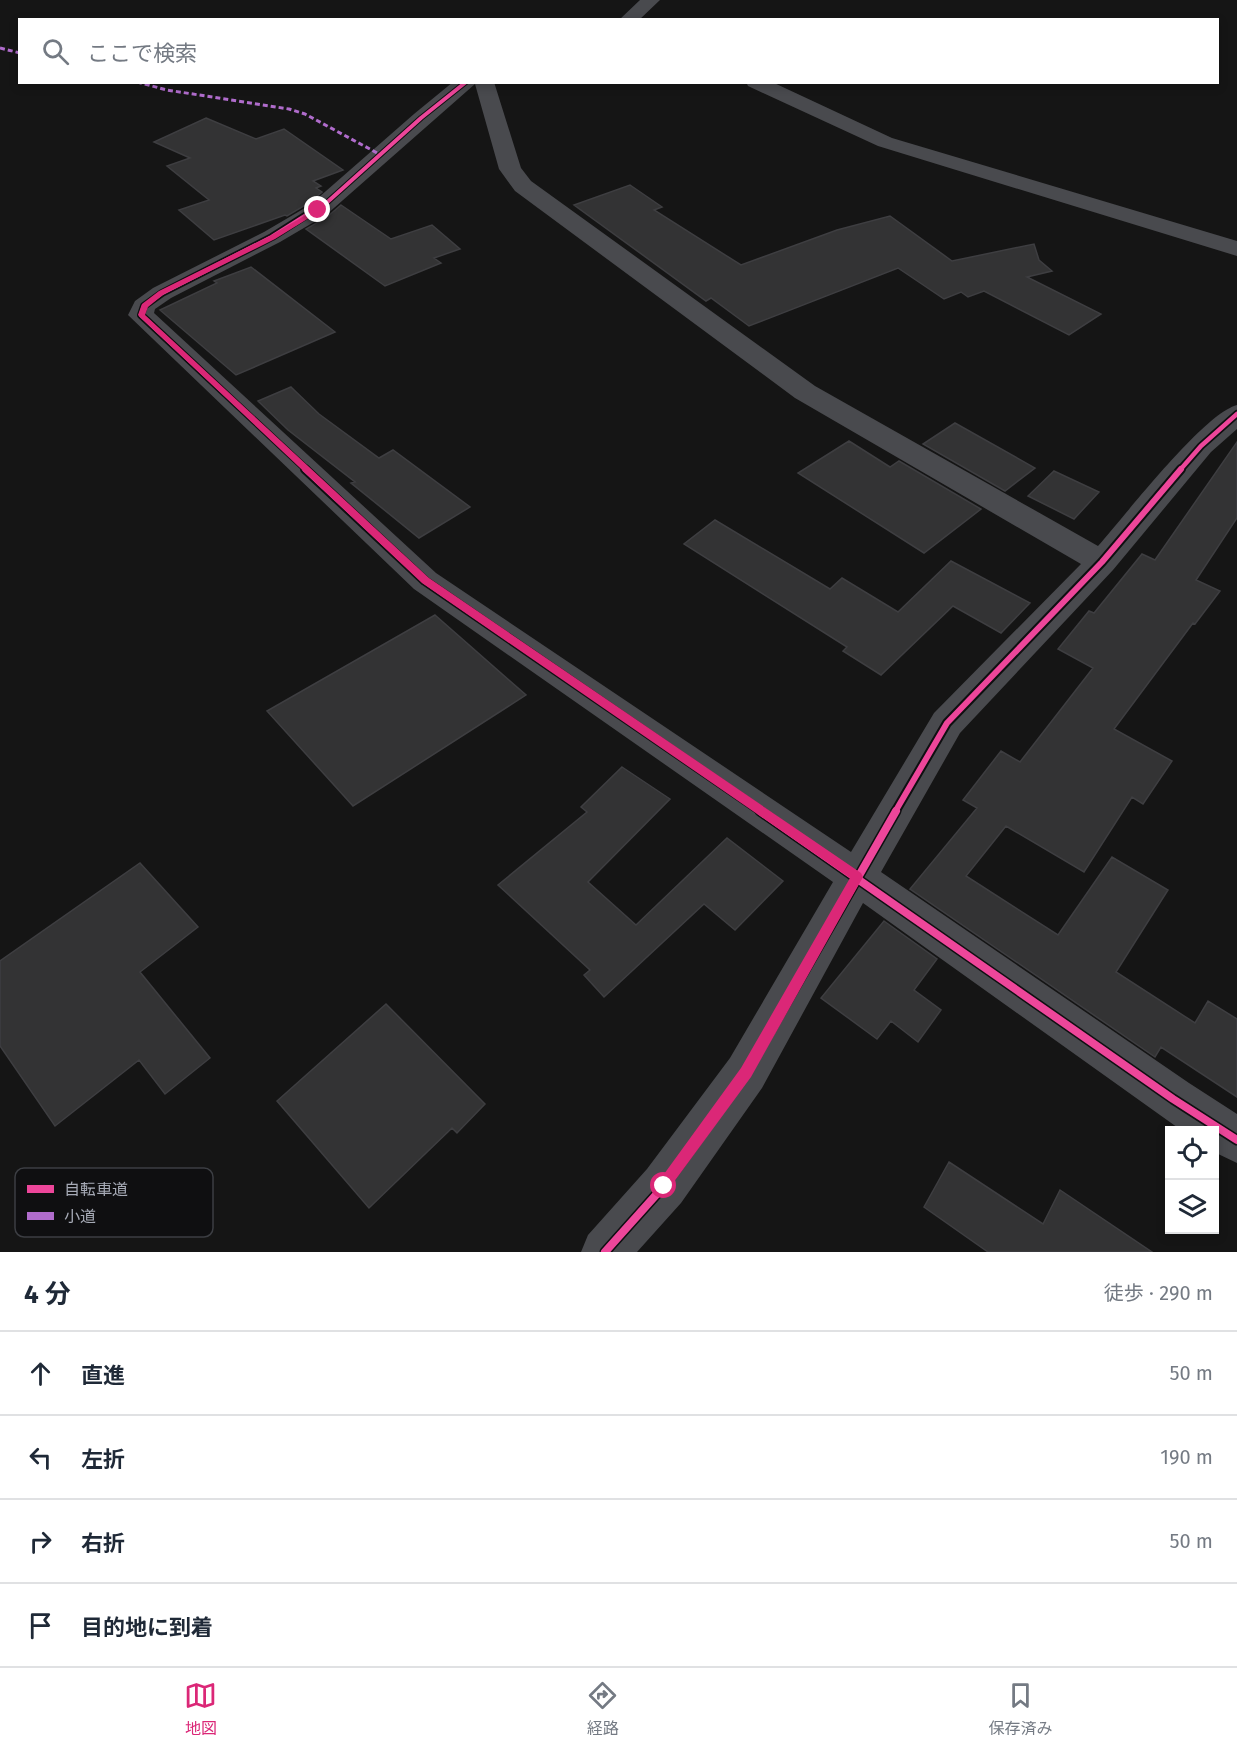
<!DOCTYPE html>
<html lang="ja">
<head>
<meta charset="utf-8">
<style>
	body { margin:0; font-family:"Fira Sans","Noto Sans JP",sans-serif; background:#f6f6f7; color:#1f2937 }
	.controls { position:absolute; right:18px; bottom:18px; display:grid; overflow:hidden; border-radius:0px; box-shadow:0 3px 9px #0003 }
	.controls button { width:54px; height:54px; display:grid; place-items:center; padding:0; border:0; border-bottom:2px solid #e0e1e3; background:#fff; color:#1f2937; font:30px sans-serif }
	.stop { position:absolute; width:18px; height:18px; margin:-14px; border:4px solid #db2777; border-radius:50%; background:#fff }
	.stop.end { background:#db2777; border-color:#fff; box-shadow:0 2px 6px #0008 }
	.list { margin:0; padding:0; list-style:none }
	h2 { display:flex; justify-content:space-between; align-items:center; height:78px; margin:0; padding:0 24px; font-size:26px }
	h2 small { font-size:20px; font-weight:400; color:#747a83 }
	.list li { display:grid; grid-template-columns:39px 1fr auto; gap:18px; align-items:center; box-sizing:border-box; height:84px; padding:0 24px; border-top:2px solid #e0e1e3 }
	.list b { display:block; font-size:22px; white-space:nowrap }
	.list em { font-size:20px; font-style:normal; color:#747a83 }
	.icon { flex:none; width:33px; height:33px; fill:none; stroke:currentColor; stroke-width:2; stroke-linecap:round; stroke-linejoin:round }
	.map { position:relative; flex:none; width:1237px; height:1252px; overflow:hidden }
	.search { position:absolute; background:#fff; box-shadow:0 3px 9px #0003; left:18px; right:18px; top:18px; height:66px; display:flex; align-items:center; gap:15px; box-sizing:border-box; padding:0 21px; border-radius:0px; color:#747a83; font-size:22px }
	.sheet { height:414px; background:#fff }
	nav { display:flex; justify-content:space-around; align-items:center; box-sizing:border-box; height:84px; border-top:2px solid #e0e1e3; background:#fff; font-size:16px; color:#747a83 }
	nav a { display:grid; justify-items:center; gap:3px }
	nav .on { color:#db2777 }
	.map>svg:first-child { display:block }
	.building { fill:#333334; stroke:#3e3e41; stroke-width:1.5 }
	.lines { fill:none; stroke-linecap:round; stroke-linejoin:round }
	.minor { fill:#494a4e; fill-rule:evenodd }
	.quiet { stroke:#b06ccc; stroke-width:3; stroke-dasharray:5 3; stroke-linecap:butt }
	.cycleway-far3-casing { stroke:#0f0f11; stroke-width:6 }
	.cycleway-far2-casing { stroke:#0f0f11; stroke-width:8 }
	.cycleway-far1-casing { stroke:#0f0f11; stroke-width:10 }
	.cycleway-casing { stroke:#0f0f11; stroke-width:11 }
	.cycleway-far3 { stroke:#ed469a; stroke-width:4 }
	.cycleway-far2 { stroke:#ed469a; stroke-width:4.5 }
	.cycleway-far1 { stroke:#ed469a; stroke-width:6 }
	.cycleway { stroke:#ed469a; stroke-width:8 }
	.route { fill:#db2777 }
	.key { fill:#0f0f11; stroke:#3c3e43; stroke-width:1.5 }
	.key-label { font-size:16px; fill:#a6aab6 }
</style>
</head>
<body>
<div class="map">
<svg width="1237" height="1252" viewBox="0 0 1237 1252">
	<rect width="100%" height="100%" fill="#151515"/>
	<!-- building -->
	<path class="building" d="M206,118L256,139L284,129L343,170L313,181L321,186L316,188L322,192L309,203L287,216L285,215L214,240L179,210L209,200L167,166L190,158L154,142Z
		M630,185L662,207L654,210L741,265L837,230L890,216L952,261L1034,244L1039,260L1052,271L1027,277L1101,314L1069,335L984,291L968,297L961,292L944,299L898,268L749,326L711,298L706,301L574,205Z
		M341,205L391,239L432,225L460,249L434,258L441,263L385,286L306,229L327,217Z
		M251,267L335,332L236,375L160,310L217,283L214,281Z
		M291,387L319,414L379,458L393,450L470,507L419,538L351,483L355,482L288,430L258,401Z
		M955,423L1035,468L1005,491L923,444Z
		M849,441L890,467L899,461L981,509L924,553L798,473Z
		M1237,442V518L1196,580L1220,591L1195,624L1193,623L1114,729L1172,761L1143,804L1132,797L1084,872L1006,826L966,876L1058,935L1112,857L1168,890L1116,972L1195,1023L1208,1001L1237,1019V1097L1161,1047L1155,1057L910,889L977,808L963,800L1001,751L1020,762L1093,668L1058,649L1089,611L1094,613L1142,554L1155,560Z
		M1054,471L1099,492L1074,519L1028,496Z
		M715,520L830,589L842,578L898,612L951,561L1030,603L1001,633L953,606L881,675L843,651L847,647L684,544Z
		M435,615L526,695L353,806L267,711Z
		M622,767L670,799L588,882L636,925L727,838L783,881L735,930L704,904L604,997L584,975L590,970L498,885L587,812L581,807Z
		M140,863L198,927L140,972L210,1058L165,1094L139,1060L55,1126L0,1046V961Z
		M884,921L937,959L914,990L941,1010L918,1042L891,1021L877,1039L821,998Z
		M386,1004L485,1104L457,1133L452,1128L369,1208L277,1101Z
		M949,1162L1043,1224L1060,1190L1152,1252H988L924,1207Z"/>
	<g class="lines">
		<!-- minor -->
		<path class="minor" d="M640,0H660L639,20H619Z
			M453,82H494L521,168L531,181L815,386L1098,546C1125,516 1203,414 1237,405V429L1211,452L1113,570L960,733L881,872L1189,1083L1237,1114V1163L1214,1152V1130H1181L863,903L762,1088L681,1203L637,1252H581L588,1235L647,1169L730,1058L833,882L414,589L128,315L135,301L153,288L264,232L310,205L414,114ZM475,84L499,169L515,191L795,398L1081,564L934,713L851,852L436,573L154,313L155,309L171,298L280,242L326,215Z
			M746,82H772L892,138L1237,241V256L878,146L748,86Z"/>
		<!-- quiet -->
		<path class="quiet" d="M0,48L20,53
			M137,82L167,90L289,109L305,114L379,154"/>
		<!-- cycleway-far3 casing -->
		<g class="cycleway-far3-casing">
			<path id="cycleway-far3" d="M323,206L421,118L466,82"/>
		</g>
		<!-- cycleway-far2 casing -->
		<g class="cycleway-far2-casing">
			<path id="cycleway-far2" d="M307,470L141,315L144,306L162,293L272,237L324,204
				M1180,470L1201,446L1237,414"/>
		</g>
		<!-- cycleway-far1 casing -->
		<g class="cycleway-far1-casing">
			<path id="cycleway-far1" d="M305,469L425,581L762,812
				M895,812L947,723L1102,562L1181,469"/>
		</g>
		<!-- cycleway casing -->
		<g class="cycleway-casing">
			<path id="cycleway" d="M760,811L1173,1099L1237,1140
				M605,1252L664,1186L746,1073L896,811"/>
		</g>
		<!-- cycleway-far3 -->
		<use href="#cycleway-far3" class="cycleway-far3"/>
		<!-- cycleway-far2 -->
		<use href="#cycleway-far2" class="cycleway-far2"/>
		<!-- cycleway-far1 -->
		<use href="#cycleway-far1" class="cycleway-far1"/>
		<!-- cycleway -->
		<use href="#cycleway" class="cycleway"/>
	</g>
	<!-- route -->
	<path class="route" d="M316,209L322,210L275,239L164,294L148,307L145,315L429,578L861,873L863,877L751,1077L668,1190L664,1193L659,1190L657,1186L659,1181L741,1068L850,878L422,583L138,315L142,304L159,291L270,236Z"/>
	<!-- legend -->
	<rect x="15" y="1168" width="198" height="69" rx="9" class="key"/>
	<rect x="27" y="1185" width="27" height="8" fill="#ed469a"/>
	<rect x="27" y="1212" width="27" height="8" fill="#b06ccc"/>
	<g class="key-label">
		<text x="64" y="1195">自転車道</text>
		<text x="64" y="1222">小道</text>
	</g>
</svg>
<div class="controls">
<button><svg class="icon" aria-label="locate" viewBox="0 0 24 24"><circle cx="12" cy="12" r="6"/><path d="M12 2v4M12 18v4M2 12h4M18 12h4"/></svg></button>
<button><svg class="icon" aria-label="layers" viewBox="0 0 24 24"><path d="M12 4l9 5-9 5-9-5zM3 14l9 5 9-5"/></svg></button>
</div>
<div class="stop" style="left:664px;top:1186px"></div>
<div class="stop end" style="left:318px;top:210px"></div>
<div class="search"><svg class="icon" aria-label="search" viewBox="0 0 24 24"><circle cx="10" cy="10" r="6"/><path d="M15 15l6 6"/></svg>ここで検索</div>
</div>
<section class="sheet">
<h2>4 分<small>徒歩 · 290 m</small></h2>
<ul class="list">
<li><svg class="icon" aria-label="ahead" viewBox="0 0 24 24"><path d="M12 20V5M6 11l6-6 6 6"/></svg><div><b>直進</b></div><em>50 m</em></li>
<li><svg class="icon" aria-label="left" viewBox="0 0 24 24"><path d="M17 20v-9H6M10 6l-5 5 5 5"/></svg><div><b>左折</b></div><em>190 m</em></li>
<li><svg class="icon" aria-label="right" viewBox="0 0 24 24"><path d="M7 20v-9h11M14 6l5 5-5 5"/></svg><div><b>右折</b></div><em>50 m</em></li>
<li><svg class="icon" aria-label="arrive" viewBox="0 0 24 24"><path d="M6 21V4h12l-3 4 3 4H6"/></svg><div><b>目的地に到着</b></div></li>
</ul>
</section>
<nav>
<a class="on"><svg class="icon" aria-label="map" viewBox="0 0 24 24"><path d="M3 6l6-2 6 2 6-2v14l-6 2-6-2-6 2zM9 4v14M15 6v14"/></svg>地図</a>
<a><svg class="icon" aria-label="directions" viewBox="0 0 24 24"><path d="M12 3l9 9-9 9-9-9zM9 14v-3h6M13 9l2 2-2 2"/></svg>経路</a>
<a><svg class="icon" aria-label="saved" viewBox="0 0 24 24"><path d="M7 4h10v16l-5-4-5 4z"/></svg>保存済み</a>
</nav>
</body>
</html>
